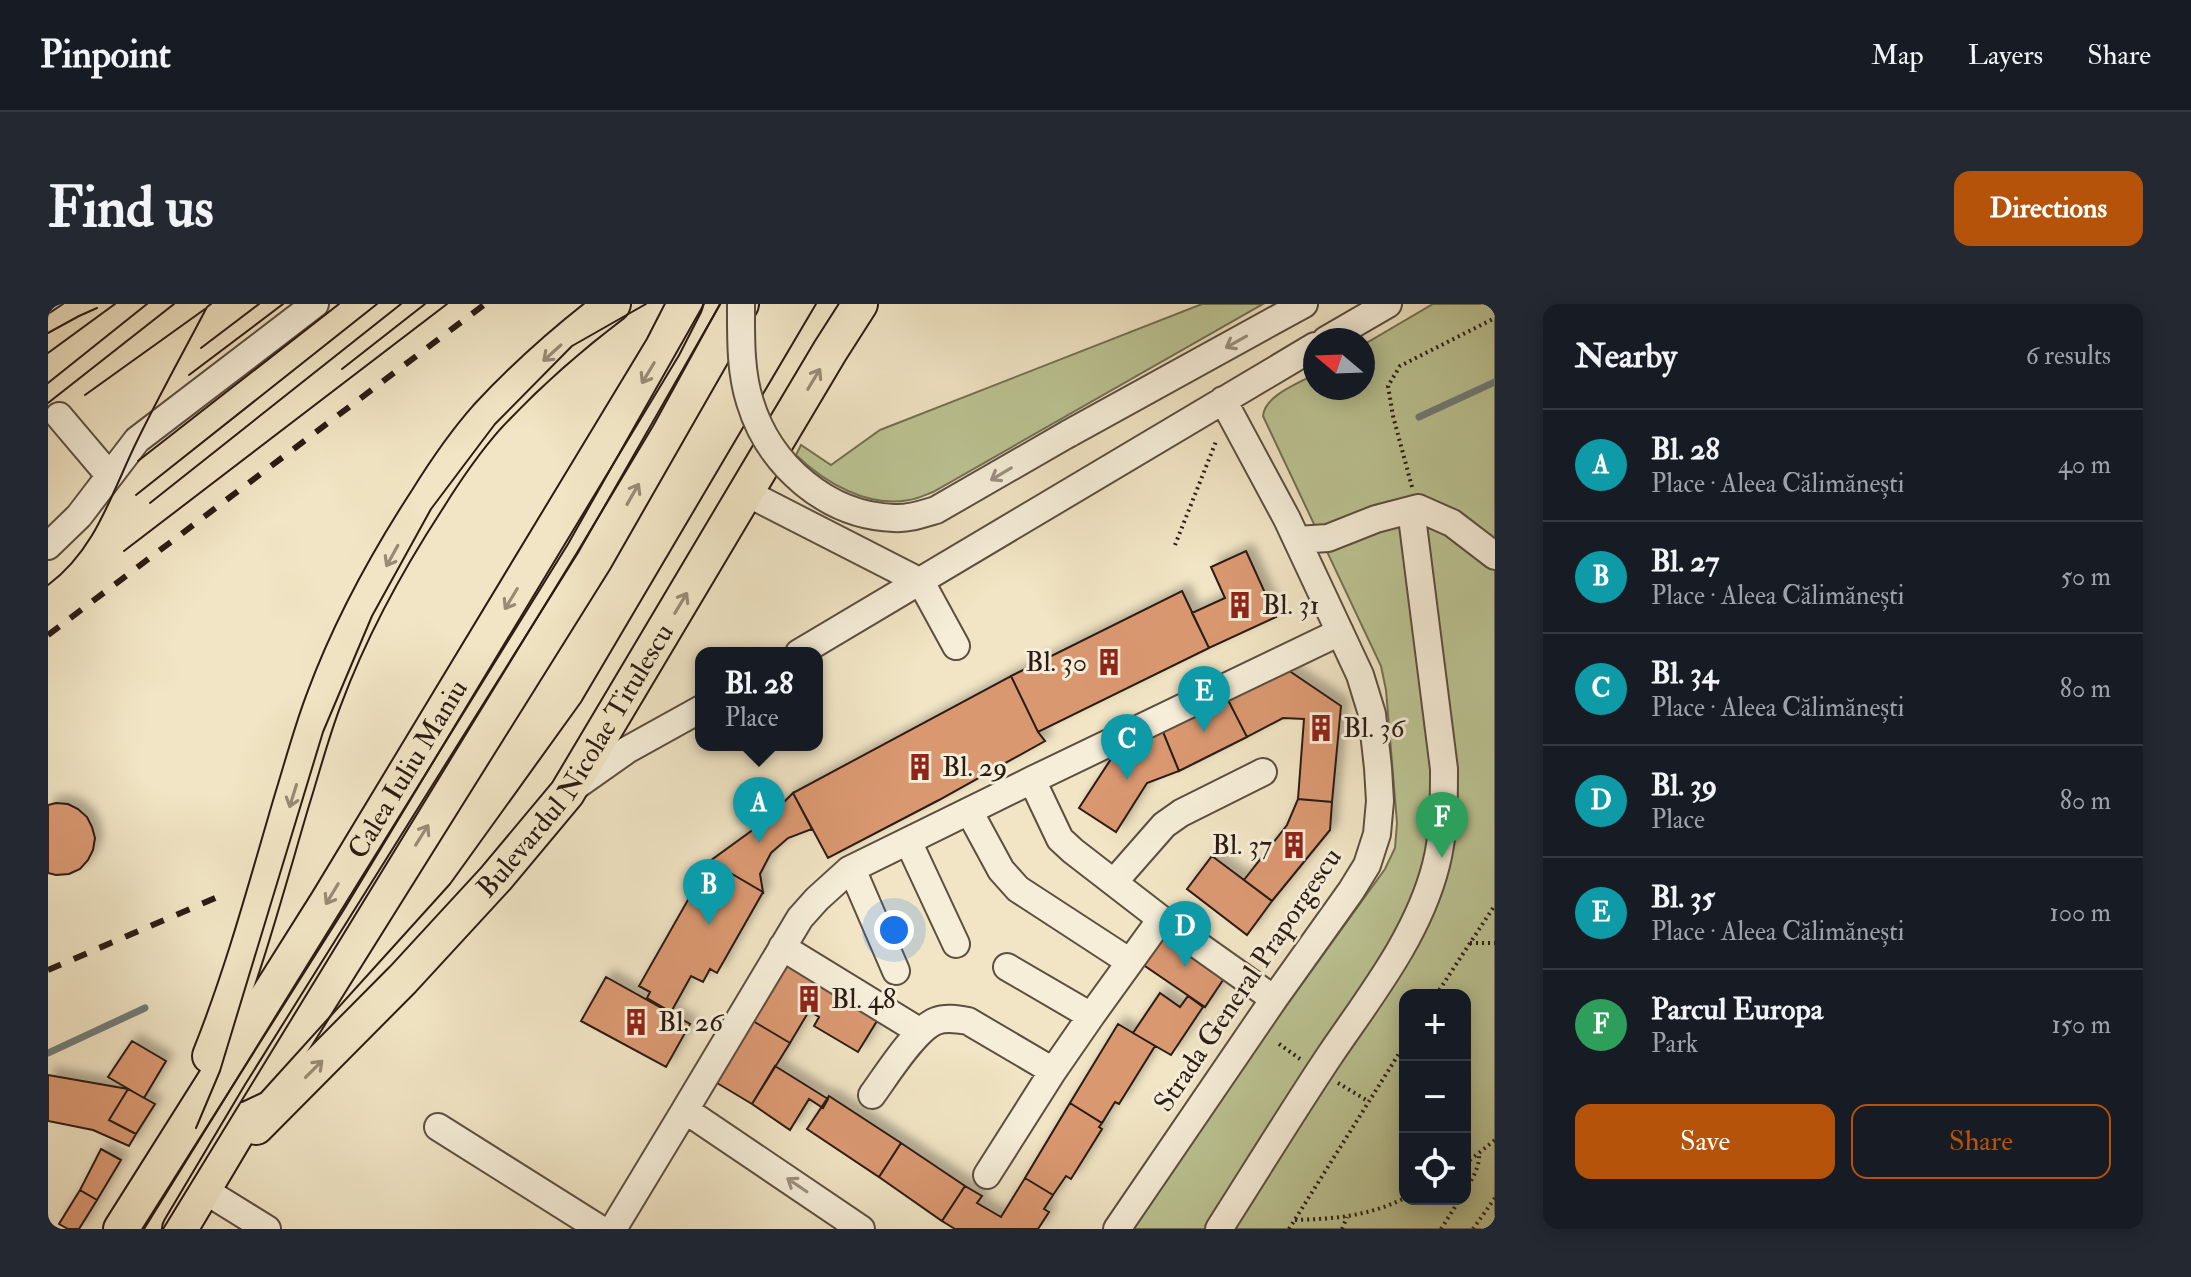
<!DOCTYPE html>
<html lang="en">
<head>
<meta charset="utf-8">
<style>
	body { margin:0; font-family:"IM FELL Double Pica",serif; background:#242831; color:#f1f3f6 }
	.controls { position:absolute; right:24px; bottom:24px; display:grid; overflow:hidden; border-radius:16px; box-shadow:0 4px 20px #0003 }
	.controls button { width:72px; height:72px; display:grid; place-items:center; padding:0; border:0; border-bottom:2px solid #363941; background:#171b24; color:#f1f3f6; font:40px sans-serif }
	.compass { position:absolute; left:1255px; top:24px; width:72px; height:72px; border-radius:50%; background:#171b24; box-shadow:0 4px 20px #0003; rotate:289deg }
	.you { position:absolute; left:846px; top:626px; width:28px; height:28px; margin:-20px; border:6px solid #fff; border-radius:50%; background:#1a73e8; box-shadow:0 0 0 12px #1a73e833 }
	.badge { display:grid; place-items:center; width:52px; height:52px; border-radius:50%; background:#b45309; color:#fff; font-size:26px; font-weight:700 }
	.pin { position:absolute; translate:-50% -66px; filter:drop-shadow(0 2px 4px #0008) }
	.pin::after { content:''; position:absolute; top:42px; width:28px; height:24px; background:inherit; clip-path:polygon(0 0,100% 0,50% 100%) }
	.popup { position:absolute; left:647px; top:343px; width:128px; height:104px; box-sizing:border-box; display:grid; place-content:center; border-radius:16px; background:#171b24; filter:drop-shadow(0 2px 6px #0005); font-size:26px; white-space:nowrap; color:#9ea1a6 }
	.popup b { font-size:30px; color:#f1f3f6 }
	.popup::after { content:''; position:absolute; left:50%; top:100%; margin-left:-16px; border:16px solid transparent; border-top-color:#171b24 }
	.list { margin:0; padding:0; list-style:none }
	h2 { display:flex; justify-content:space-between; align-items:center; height:104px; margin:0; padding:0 32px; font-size:34px }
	h2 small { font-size:26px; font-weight:400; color:#9ea1a6 }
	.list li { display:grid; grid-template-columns:52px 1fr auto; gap:24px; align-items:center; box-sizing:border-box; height:112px; padding:0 32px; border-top:2px solid #363941 }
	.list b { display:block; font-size:30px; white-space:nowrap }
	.list p { margin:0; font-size:26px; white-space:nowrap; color:#9ea1a6 }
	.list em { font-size:26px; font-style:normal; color:#9ea1a6 }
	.actions { display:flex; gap:16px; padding:24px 32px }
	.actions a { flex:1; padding:18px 0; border:2px solid #b45309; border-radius:16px; text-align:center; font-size:28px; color:#b45309 }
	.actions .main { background:#b45309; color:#fff }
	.icon { flex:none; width:44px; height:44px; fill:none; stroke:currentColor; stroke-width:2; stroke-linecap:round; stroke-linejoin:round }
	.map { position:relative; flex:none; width:1447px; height:925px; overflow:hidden; border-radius:16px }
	header { display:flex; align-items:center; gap:48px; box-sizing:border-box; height:112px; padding:0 40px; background:#171b24; border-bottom:2px solid #363941 }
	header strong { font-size:38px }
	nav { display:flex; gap:44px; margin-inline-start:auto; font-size:28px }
	.intro { display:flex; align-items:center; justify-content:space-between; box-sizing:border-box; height:192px; padding:0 48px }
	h1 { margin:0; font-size:56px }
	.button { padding:20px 36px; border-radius:16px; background:#b45309; color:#fff; font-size:28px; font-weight:700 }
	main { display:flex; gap:48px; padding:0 48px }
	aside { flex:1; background:#171b24; border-radius:16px; box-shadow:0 4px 20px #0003 }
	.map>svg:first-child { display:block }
	.green { fill:#bcc494; stroke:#747054; stroke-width:2; fill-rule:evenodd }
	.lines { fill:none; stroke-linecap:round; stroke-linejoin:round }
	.stream { stroke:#717c7a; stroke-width:7 }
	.building { fill:#da9871; stroke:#2b1b15; stroke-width:2; filter:url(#shadow) }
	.minor-casing { stroke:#5c4e41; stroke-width:30 }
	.major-casing { stroke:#2b1b15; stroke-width:38 }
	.path { stroke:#2b1b15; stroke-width:4; stroke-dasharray:2 4; stroke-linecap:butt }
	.minor { stroke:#f6eed9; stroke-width:26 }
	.major { stroke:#f1e5c5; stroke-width:34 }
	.tram { stroke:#2b1b15; stroke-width:2 }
	.rail { stroke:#2b1b15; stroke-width:6; stroke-dasharray:14 14; stroke-linecap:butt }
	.minor-bridge-casing { stroke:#5c4e41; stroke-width:30; stroke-linecap:butt }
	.minor-bridge { stroke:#f6eed9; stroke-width:26 }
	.oneway { stroke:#9b8f81 }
	.oneway2 { stroke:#988a76 }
	.labels { text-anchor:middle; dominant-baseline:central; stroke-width:6; stroke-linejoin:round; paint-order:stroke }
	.poi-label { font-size:28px; fill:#2b1b15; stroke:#f6eed9; text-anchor:start }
	.street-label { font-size:28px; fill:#2b1b15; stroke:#f6eed9 }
</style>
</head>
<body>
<header>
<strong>Pinpoint</strong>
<nav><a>Map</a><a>Layers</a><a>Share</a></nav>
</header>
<div class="intro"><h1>Find us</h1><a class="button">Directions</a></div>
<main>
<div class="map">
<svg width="1447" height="925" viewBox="0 0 1447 925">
	<defs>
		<filter id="shadow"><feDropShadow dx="7" dy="-7" stdDeviation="4" flood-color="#0004"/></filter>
	</defs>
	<rect width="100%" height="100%" fill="#f1e5c5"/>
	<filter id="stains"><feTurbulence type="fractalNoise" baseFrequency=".0025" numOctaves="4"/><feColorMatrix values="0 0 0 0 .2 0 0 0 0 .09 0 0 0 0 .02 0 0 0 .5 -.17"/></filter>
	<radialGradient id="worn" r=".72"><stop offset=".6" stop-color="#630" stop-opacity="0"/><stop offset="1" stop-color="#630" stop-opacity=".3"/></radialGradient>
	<!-- green -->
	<path class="green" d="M1154,0H1215L885,188C877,191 869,195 861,196C820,204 777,179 748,151L753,141L783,161L832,126Z
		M1385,0H1447V925H1081L1147,828L1337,565L1347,544L1349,519L1338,386L1333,362L1215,112C1217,91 1250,80 1267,70V84H1315V41ZM1357,691H1417V895H1357Z"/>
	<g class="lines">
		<!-- stream -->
		<path class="stream" d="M1371,113L1447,78
			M0,749L97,704"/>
	</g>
	<!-- building -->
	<path class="building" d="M1198,247L1228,313L1161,344L1144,309L1177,294L1163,263Z
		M1134,287L1161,344L990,428L963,372Z
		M1237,364L1293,402L1284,498L1250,495L1256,415L1235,414L1199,433L1179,394Z
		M963,372L990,428L997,437L891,496L780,554L745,489Z
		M1179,394L1199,433L1131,467L1113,423Z
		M1113,423L1131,467L1099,479L1068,528L1031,504L1063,455L1081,440Z
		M745,489L764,525L740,534L723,549L712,570L715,588L662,557L717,517Z
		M1250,495L1284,498L1282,526L1224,597L1196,576L1239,521Z
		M8,499L20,500L30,505L39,513L44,523L47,534L45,546L40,556L32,565L21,570L8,571L0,569V501Z
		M1164,552L1224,597L1199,631L1139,585Z
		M662,557L715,588L669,669L662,665L655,678L643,672L623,708L599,694L602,688L591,682Z
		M1118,624L1181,667L1157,703L1094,660Z
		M741,657L832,712L810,748L766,722L771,713L761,707L742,739L705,717Z
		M558,673L642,720L618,763L533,717Z
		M1112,689L1132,703L1140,692L1155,703L1123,751L1085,729Z
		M705,717L742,739L704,800L669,779Z
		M1070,720L1107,742L1071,800L1067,798L1054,819L1022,799Z
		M84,737L118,757L96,794L60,773Z
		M727,762L780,795L775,804L761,795L742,826L704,800Z
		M0,771L80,785L61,816L88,830L81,842L45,826L0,817Z
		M80,785L107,800L88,830L61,816Z
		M781,792L853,839L831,873L759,825Z
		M1022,799L1054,819L1051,823L1054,825L1023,875L1018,872L1005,891L977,874Z
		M853,839L917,882L894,917L831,873Z
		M53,845L73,856L49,896L32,886Z
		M977,874L1005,891L996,905L1001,908L990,925H907L894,917L917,882L934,892L929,899L953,913Z
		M32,886L49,896L31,925H20L11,920Z"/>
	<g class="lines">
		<!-- minor casing -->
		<g class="minor-casing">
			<path id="minor" d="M1278,36L1340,0
				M11,112L61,171
				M1020,130L1256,0
				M699,189L873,278L908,342
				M1249,236L1280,234L1328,215L1370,204L1404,219L1447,252
				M0,242L31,212L89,136L267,0
				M751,349L1267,42
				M984,476L1012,535L1025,547L1113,615L1226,695
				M528,482L579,446L653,405
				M921,507L953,566L970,585L1082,658
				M860,537L908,640
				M804,565L848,667
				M1066,578L1116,521L1133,509L1215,468
				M734,643L871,727
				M959,663L1043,712
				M824,791C838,772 867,725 888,717C898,713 909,715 920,717L1005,767L1043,712L1113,615
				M637,806L752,614L769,595L801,566L984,476L1292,328
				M390,823L552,925
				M939,871L1005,767
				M156,886L219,925
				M565,925L637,806L813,925
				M1069,925L1226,695L1303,587L1319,561L1329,530L1332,497L1330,464L1324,410L1312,371L1239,215L1175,96
				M1171,925C1208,867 1244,808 1282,751C1322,692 1370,632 1388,561C1396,530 1396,497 1396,465L1365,221L1370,204"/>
		</g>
		<!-- major casing -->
		<g class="major-casing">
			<g id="major">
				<path d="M162,752C195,670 218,584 243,499C254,464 263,429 276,395C302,325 338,259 379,196C397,167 416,139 439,113C478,71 520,34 565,0"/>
				<path id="s1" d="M208,823L355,675L448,574L519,489L782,47L812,0"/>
				<path id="s2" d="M73,925L280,597L615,43L637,0"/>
				<path d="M132,925L213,789L546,257L693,0"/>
			</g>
		</g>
		<!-- path -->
		<path class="path" d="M1364,183L1345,112L1340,82L1352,62L1447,14
			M1127,241L1169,135
			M1422,639H1447
			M1388,691L1447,601
			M1231,740L1252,755
			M1290,779L1320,797
			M1417,860L1447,836
			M1417,887C1424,875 1432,863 1431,849
			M1247,916C1286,915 1321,912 1357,894
			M1241,925L1357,740
			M1294,925L1299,913
			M1393,925L1412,895
			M1425,925L1447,894"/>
		<!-- minor -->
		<use href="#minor" class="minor"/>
		<!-- major -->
		<use href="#major" class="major"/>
		<!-- tram -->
		<path class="tram" d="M0,10L15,0
			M0,29L31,12L49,4
			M153,44L211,0
			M0,49L67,0
			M294,65L377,0
			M141,71L235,0
			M0,79L99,0
			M37,91L157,5
			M0,99L126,0
			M90,157L291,0
			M88,191L329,0
			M102,199L353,0
			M76,247L399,0
			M0,281C49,245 64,187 90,135C112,90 136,47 159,3L163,0
			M194,798L213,789L402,580L533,398L768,0
			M148,824L172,767L275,428L324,312L383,205L447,120L524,42L598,0
			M96,925L520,240L656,0
			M115,925L530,247L605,122L672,0"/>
		<!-- rail -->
		<path class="rail" d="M0,331L437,0
			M0,666L179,589"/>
		<!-- minor-bridge casing -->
		<g class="minor-bridge-casing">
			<path id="minor-bridge" d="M693,0C693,32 692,67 702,98C721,161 779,212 846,214C861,215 875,210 888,206L1020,130"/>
		</g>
		<!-- minor-bridge -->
		<use href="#minor-bridge" class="minor-bridge"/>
	</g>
	<!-- one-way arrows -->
	<defs><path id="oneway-shaft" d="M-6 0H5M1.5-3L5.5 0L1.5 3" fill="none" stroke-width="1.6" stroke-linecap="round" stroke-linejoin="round" transform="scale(2)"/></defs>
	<g class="oneway">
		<use href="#oneway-shaft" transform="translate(1188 38) rotate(151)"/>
		<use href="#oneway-shaft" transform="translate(953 170) rotate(149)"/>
		<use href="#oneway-shaft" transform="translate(749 881) rotate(-146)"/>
	</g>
	<g class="oneway2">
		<use href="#oneway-shaft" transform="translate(504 49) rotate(138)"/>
		<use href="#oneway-shaft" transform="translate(600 69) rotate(121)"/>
		<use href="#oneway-shaft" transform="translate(766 75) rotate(-59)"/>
		<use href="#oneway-shaft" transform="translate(585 190) rotate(-60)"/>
		<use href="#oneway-shaft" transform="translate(344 252) rotate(119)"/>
		<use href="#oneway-shaft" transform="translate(463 295) rotate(121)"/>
		<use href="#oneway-shaft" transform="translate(633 299) rotate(-59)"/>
		<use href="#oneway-shaft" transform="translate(245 492) rotate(107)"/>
		<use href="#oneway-shaft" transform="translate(374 531) rotate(-58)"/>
		<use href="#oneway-shaft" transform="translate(284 590) rotate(121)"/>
		<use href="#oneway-shaft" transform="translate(266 765) rotate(-45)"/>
	</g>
	<!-- icons -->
	<defs>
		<g id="building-bare" transform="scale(2.16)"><path d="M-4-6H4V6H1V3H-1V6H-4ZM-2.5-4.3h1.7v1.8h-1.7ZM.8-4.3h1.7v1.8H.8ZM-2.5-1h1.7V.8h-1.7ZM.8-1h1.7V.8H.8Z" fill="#8f2418" stroke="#f6eed9" stroke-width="2.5" paint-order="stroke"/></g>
	</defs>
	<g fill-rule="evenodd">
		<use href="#building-bare" x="1192" y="301"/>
		<use href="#building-bare" x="1061" y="358"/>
		<use href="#building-bare" x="1273" y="424"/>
		<use href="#building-bare" x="872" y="463"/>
		<use href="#building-bare" x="1246" y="541"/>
		<use href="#building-bare" x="761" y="695"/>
		<use href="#building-bare" x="588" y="718"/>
	</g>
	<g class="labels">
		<!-- poi labels -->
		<g class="poi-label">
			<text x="1214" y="301">Bl. 31</text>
			<text x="1039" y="358" text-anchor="end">Bl. 30</text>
			<text x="1295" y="424">Bl. 36</text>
			<text x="894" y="463">Bl. 29</text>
			<text x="1224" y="541" text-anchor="end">Bl. 37</text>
			<text x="783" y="695">Bl. 48</text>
			<text x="610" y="718">Bl. 26</text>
		</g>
		<!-- street labels -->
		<g class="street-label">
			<text stroke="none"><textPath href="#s1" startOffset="488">Bulevardul Nicolae Titulescu</textPath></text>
			<text stroke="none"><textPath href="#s2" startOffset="542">Calea Iuliu Maniu</textPath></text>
			<text transform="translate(1200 676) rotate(-56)">Strada General Praporgescu</text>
		</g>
	</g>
	<rect width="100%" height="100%" filter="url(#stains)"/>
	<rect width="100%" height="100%" fill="url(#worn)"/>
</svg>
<div class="controls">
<button>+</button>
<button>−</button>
<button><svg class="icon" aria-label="locate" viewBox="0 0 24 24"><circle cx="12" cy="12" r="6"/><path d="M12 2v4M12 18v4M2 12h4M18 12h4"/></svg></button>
</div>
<svg class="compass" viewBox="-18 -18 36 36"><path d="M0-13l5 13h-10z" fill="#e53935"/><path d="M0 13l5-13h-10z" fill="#9ea1a6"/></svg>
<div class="you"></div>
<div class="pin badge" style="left:711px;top:539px;background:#0f9aa8">A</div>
<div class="popup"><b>Bl. 28</b>Place</div>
<div class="pin badge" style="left:661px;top:621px;background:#0f9aa8">B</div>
<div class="pin badge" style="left:1079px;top:476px;background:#0f9aa8">C</div>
<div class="pin badge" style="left:1137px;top:663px;background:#0f9aa8">D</div>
<div class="pin badge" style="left:1156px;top:428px;background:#0f9aa8">E</div>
<div class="pin badge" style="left:1394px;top:554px;background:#2e9e5b">F</div>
</div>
<aside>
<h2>Nearby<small>6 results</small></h2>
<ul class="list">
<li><span class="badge" style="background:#0f9aa8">A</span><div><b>Bl. 28</b><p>Place · Aleea Călimănești</p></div><em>40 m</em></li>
<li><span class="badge" style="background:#0f9aa8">B</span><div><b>Bl. 27</b><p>Place · Aleea Călimănești</p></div><em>50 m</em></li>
<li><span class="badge" style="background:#0f9aa8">C</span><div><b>Bl. 34</b><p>Place · Aleea Călimănești</p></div><em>80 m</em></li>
<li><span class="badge" style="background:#0f9aa8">D</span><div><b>Bl. 39</b><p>Place</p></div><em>80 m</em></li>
<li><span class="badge" style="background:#0f9aa8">E</span><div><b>Bl. 35</b><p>Place · Aleea Călimănești</p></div><em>100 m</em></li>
<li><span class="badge" style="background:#2e9e5b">F</span><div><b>Parcul Europa</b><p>Park</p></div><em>150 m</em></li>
</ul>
<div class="actions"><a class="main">Save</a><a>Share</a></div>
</aside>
</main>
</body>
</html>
